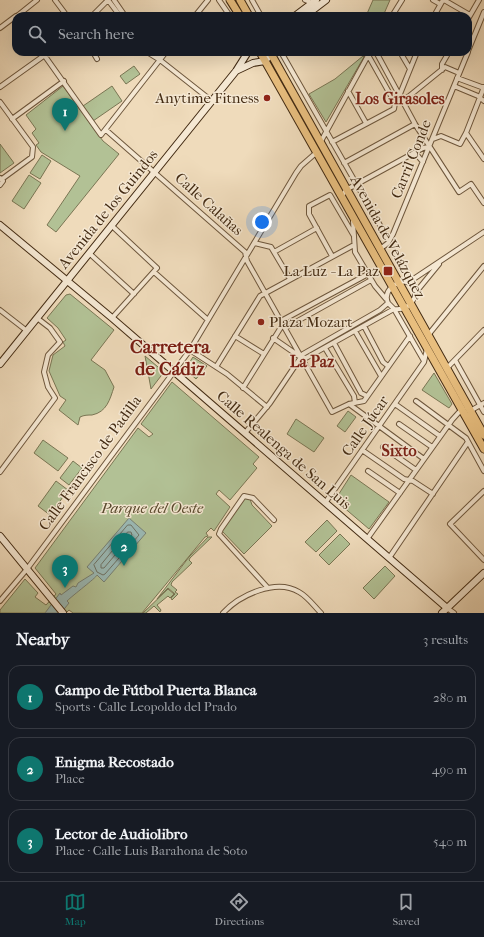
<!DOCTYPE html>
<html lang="en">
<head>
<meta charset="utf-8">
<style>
	body { margin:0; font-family:"IM FELL French Canon",serif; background:#20242c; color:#f1f3f6 }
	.you { position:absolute; left:262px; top:222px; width:14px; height:14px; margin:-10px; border:3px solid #fff; border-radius:50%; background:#1a73e8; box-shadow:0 0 0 6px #1a73e833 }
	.badge { display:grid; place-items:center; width:26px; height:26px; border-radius:50%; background:#0f766e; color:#fff; font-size:13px; font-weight:700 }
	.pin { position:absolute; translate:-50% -33px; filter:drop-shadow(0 1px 2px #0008) }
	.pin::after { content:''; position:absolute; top:21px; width:14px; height:12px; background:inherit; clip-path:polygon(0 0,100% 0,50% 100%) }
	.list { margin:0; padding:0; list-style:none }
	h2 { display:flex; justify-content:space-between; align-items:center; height:52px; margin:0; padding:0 16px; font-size:17px }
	h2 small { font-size:13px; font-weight:400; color:#9ea1a6 }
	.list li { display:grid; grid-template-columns:26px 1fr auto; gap:12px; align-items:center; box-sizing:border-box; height:64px; margin:0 8px 8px; padding:0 8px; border:1px solid #363941; border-radius:12px }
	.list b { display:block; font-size:15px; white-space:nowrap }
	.list p { margin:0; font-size:13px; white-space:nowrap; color:#9ea1a6 }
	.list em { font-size:13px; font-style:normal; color:#9ea1a6 }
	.icon { flex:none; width:22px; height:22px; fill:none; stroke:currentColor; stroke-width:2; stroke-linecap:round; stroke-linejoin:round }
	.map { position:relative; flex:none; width:484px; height:613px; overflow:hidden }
	.search { position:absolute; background:#171b24; box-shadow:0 4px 16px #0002; left:12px; right:12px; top:12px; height:44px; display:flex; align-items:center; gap:10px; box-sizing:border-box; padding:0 14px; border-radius:12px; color:#9ea1a6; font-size:15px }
	.sheet { height:268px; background:#171b24 }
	nav { display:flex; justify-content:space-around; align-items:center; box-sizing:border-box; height:56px; border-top:1px solid #363941; background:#171b24; font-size:11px; color:#9ea1a6 }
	nav a { display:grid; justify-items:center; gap:2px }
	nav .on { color:#0f766e }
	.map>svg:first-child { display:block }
	.green { fill:#b2c195; stroke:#7a7654 }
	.water { fill:#9bbab6; stroke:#788175 }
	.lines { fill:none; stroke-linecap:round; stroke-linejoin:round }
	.shore { stroke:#6f7264; stroke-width:1 }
	.street-casing { stroke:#6e573d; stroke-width:6 }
	.secondary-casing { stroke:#432b13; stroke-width:8 }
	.primary-casing { stroke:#432b13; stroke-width:9 }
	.street { stroke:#f5e8d3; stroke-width:4 }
	.secondary { stroke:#f5e8d3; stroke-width:6 }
	.primary { stroke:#e8be7e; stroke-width:7 }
	.poi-dot { fill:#8f2418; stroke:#f5e8d3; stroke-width:1.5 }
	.labels { text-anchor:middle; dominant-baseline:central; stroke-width:3; stroke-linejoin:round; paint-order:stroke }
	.poi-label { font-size:15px; fill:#432b13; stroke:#f5e8d3; text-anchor:end }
	.street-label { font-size:15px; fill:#432b13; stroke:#f5e8d3 }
	.park-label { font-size:15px; font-style:italic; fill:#59492d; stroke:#f5e8d3 }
	.neighbourhood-label { font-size:16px; font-weight:bold; fill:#7a1f14; stroke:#f5e8d3 }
	.district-label { font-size:19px; font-weight:bold; fill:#7a1f14; stroke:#f5e8d3 }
</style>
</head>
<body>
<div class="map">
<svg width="484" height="613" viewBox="0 0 484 613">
	<rect width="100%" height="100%" fill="#efdbbb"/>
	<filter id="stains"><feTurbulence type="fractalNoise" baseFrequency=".005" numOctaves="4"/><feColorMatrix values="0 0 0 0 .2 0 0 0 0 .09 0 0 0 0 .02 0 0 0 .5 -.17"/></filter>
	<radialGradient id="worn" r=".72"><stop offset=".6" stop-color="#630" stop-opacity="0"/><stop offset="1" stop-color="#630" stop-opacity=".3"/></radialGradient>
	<!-- green -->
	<path class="green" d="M373,0H390L383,16H366Z
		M363,56L364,57L326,122L309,94L335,79Z
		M134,66L140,74L126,84L120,76Z
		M63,86L103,141L119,154L56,232L47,225L80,176L41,152L36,145L39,143L32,133L36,129L26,115Z
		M112,86L122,101L93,121L83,106Z
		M0,144L14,163L0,173Z
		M42,155L51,161L40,179L30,173Z
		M29,175L41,183L24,209L12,201Z
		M70,294L114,330L91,360L105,370L114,387C110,399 107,412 92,415C88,415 84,415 80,417L78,425L59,410L66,400L60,396L49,371L53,355L65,346L63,342L66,340L58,328L47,318L66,295Z
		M145,356L164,372L151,389Z
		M193,357L207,366L196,379L185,369Z
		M434,373L452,404L449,408L422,390Z
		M172,382L259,457L253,464L257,468L230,500L219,490L216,494L230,507L214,531L211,528L206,533L208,536L205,537L142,613H73L69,610L66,613H0V610L25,579L38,593L35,597L46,605L56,594L35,568L138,428L149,437L153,434L141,424Z
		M348,411L356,417L345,432L337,426Z
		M296,419L324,438L314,452L287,434Z
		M43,440L68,458L58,471L34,453Z
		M73,461L82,468L69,485L60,478Z
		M351,475L389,502L369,529L335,500Z
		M56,481L68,490L50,515L38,506Z
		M245,498L250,499L252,505L272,526L244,554L222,531Z
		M327,520L337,531L316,552L305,542Z
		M340,534L350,544L329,565L319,555Z
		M208,537H212L190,558L189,560L192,563L172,582L171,585L177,590L175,592L178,594L172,600L171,598L175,594L168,588L157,599L189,557Z
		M385,566L395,576L374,599L363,588Z
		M168,589L174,594L170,598L168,596L157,605L161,610L160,612L154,606L146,613H143Z"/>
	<!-- water -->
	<path class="water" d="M129,518L146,533L104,582L97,575C96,578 73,595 67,601L69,603L61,613H45L60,593L61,595L73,586L76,587L78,583L94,573L87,567Z"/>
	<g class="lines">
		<!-- shore -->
		<path class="shore" d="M128,525H131L139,535L105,574L103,575L97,572L94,565Z
			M128,532H131L132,535L104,568H101V565Z"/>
		<!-- street casing -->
		<g class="street-casing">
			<path id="street" d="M55,0L67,16
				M108,0L120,16
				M114,0L125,16
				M219,0L230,16
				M252,0L261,16
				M305,0L312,3
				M433,0L440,4
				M444,0L470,15
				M17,16L37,0
				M92,16L108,0
				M195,16L208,0
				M392,16L402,0
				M434,16L443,0
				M468,19L479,0
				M0,28L16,16
				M468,51L484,12
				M42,52L101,135L166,52
				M93,52L97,59
				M147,52L160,60L212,101
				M157,52L160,60
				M281,52L389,241
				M376,52L415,124L459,192L471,184L484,203
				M400,52L410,69
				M368,55L395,103
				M442,70V64L449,52
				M457,78L484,88
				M454,86L478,96L484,101
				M0,87L49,52
				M348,91L366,123
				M400,94L417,52
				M0,102L33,147L32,157L2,179
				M12,119L64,81
				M106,130L245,252L247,261L332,412L349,404L364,401L410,336
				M466,133L484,159
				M433,139L441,136L460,144L466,133L484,87
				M332,142L394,109L395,103L408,97L445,67L459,73
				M320,143L370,52
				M412,155H417L423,162
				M344,163L415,124
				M0,185L3,181L0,178
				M342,196L346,190L423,148L429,147
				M353,221L355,252L375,286L386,299
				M111,225L157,268L112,318
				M254,243L271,247L290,279
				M380,249L388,243L393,234L468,52
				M274,252L317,228
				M89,253L134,294
				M332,256L309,214V206L330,195L354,236
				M154,272L208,320
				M403,281L413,284C421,297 408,311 394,309L388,303C383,291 394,284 403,281Z
				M409,282L484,232
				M416,292L439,264
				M0,310L27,331
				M281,321L368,274
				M364,326L383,362L388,366
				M285,328L371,280
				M355,331L381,376
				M429,334L484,266
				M235,336L264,354
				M273,338L299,356
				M334,343L361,393L367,396
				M325,348L354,396L355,403
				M190,350L227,374L267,407
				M300,357L306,358L394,309L424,361
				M455,360L484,412
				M216,367L260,296L354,245
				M447,368L484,330
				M243,388L283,324
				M416,401L466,438L484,471
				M349,404L424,459
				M395,404L440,436
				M470,411L484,403
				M399,424L432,447
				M245,433L270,403L303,354L380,310L388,303
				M383,447L416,470
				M362,450L404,479L413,481L433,494
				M368,471L400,493
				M0,472L55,398L48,387L44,372L48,355L60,342L50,328L37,318
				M484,491L450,524L484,560
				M325,503L424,362L427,349
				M367,539L452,420L461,410
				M389,558L468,442
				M268,588L219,534L221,529L244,496L253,498L274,520
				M0,601L27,569L190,350L296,173L301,166L317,152
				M447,608L454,613
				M223,613C240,595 276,578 299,592C308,597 314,606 321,613"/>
		</g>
		<!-- secondary casing -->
		<g class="secondary-casing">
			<path id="secondary" d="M295,16L316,0
				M305,16L326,0
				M236,71L253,63L265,61L273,52
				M0,225L112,318L447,608
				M0,364L236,71L248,52
				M0,536L63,613
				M442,613L484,573"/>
		</g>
		<!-- primary casing -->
		<g class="primary-casing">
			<path id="primary" d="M230,0L240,16
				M240,0L249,16
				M260,52L484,449
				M270,52L484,435"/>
		</g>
		<!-- street -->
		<use href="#street" class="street"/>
		<!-- secondary -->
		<use href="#secondary" class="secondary"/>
		<!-- primary -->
		<use href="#primary" class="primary"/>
	</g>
	<!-- markers -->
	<g class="poi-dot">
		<circle cx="267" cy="98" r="4"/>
		<rect x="383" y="266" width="10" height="10" rx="2"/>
		<circle cx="261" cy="322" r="4"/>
	</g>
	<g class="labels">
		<!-- poi labels -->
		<g class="poi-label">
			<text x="259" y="98">Anytime Fitness</text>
			<text x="379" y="271">La Luz - La Paz</text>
			<text x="269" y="322" text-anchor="start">Plaza Mozart</text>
		</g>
		<!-- street labels -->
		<g class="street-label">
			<text transform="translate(411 159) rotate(-68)">Carril Conde</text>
			<text transform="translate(209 204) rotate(42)">Calle Calañas</text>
			<text transform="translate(108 209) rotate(-51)">Avenida de los Guindos</text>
			<text transform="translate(388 237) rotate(61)">Avenida de Velázquez</text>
			<text transform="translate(365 426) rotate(-55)">Calle Júcar</text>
			<text transform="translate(284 450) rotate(41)">Calle Realenga de San Luis</text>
			<text transform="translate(90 463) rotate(-54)">Calle Francisco de Padilla</text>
		</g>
		<!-- park labels -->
		<g class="park-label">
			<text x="152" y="508">Parque del Oeste</text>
		</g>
		<!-- neighbourhood labels -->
		<g class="neighbourhood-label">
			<text x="400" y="98">Los Girasoles</text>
			<text x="312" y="361">La Paz</text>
			<text x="399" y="450">Sixto</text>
		</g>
		<!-- district labels -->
		<g class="district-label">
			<text x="170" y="347">Carretera<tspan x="170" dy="22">de Cádiz</tspan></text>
		</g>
	</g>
	<rect width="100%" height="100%" filter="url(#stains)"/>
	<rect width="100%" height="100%" fill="url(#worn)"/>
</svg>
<div class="you"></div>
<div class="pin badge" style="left:65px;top:131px">1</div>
<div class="pin badge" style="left:124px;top:566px">2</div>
<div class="pin badge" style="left:65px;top:588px">3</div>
<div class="search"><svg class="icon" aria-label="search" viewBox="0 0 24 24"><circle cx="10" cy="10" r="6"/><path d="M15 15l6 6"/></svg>Search here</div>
</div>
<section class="sheet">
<h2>Nearby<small>3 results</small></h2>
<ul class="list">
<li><span class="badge">1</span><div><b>Campo de Fútbol Puerta Blanca</b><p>Sports · Calle Leopoldo del Prado</p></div><em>280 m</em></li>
<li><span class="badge">2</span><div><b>Enigma Recostado</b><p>Place</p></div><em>490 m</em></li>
<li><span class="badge">3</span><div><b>Lector de Audiolibro</b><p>Place · Calle Luis Barahona de Soto</p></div><em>540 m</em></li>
</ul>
</section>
<nav>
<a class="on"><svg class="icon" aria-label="map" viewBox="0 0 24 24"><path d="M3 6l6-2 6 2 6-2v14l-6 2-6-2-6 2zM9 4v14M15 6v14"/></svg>Map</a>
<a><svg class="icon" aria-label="directions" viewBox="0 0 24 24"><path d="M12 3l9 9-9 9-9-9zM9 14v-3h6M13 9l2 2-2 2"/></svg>Directions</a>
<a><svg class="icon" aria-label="saved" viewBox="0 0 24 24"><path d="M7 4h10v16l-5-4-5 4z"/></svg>Saved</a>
</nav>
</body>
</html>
